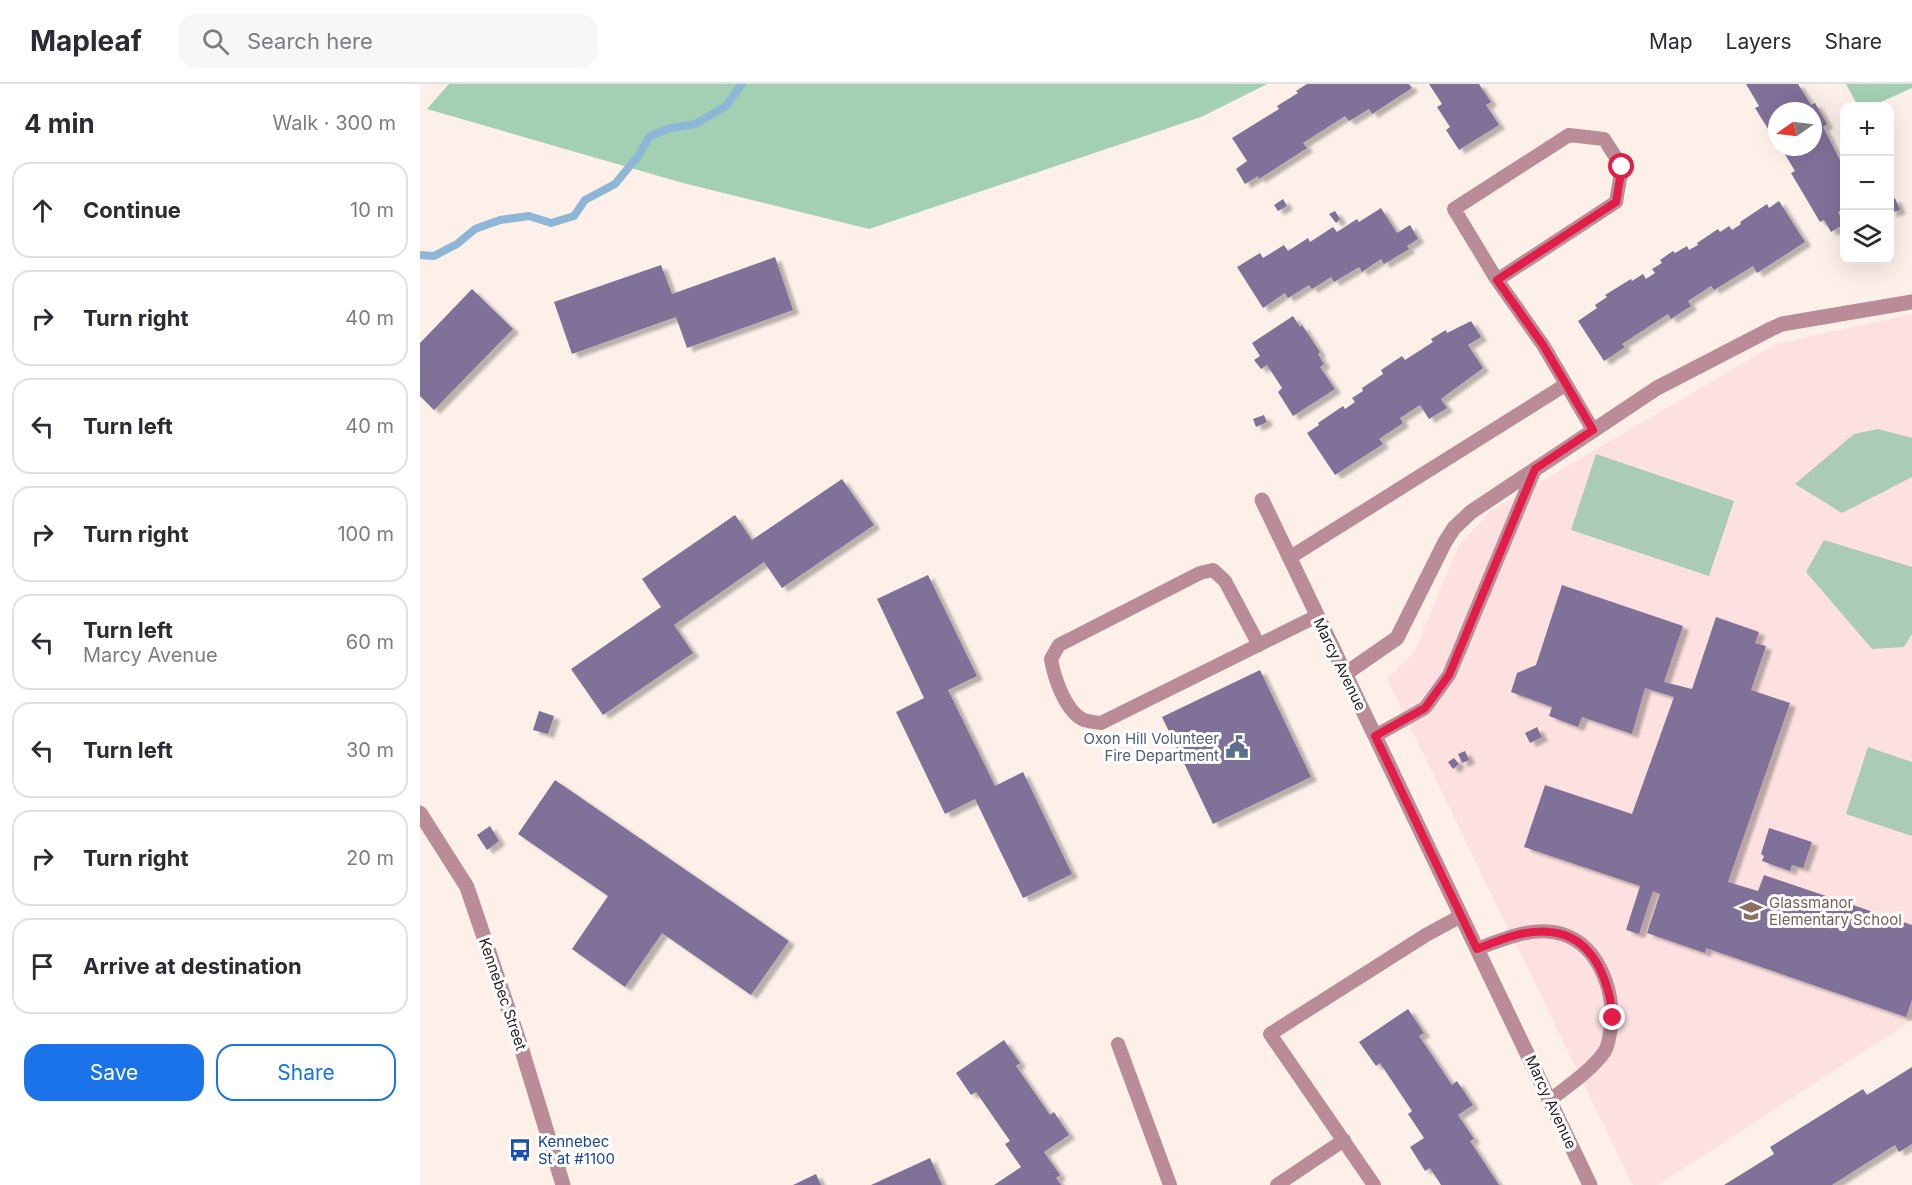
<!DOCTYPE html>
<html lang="en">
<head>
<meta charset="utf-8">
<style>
	body { margin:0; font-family:Inter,sans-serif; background:#f7f7f7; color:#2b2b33 }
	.controls { position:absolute; right:18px; top:18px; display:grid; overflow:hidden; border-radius:12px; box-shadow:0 6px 24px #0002 }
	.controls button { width:54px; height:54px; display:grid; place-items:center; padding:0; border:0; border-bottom:2px solid #e1e1e2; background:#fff; color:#2b2b33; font:30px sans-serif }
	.compass { position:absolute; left:1348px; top:18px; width:54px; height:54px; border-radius:50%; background:#fff; box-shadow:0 6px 24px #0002; rotate:256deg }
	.stop { position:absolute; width:18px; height:18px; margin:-14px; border:4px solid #e11d48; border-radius:50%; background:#fff }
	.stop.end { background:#e11d48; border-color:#fff; box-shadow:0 2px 6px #0008 }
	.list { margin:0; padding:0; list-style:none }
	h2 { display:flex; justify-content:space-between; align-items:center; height:78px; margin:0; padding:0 24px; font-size:26px }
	h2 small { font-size:20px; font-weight:400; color:#7c7c81 }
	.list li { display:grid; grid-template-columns:39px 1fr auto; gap:18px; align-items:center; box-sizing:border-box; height:96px; margin:0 12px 12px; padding:0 12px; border:2px solid #e1e1e2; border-radius:18px }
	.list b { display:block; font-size:22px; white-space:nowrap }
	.list p { margin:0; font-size:20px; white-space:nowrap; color:#7c7c81 }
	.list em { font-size:20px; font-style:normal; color:#7c7c81 }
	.actions { display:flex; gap:12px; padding:18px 24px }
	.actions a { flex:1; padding:14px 0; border:2px solid #1a73e8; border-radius:18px; text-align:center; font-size:21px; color:#1a73e8 }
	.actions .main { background:#1a73e8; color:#fff }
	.icon { flex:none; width:33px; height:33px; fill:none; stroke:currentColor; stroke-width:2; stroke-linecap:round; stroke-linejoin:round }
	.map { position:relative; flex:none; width:1492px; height:1101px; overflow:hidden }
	header { display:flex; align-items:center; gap:36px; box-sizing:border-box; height:84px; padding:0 30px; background:#fff; border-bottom:2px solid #e1e1e2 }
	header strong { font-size:28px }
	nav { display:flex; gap:33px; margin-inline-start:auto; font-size:21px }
	.search { width:420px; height:54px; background:#f7f7f7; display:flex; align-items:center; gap:15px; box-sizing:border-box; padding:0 21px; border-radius:18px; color:#7c7c81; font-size:22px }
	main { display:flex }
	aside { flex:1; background:#fff }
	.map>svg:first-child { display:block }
	.education { fill:#fce1e0 }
	.green { fill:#aacbb5 }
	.forest { fill:#a3d0b2 }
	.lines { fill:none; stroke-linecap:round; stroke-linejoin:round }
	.stream { stroke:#8eb7d7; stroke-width:8 }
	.building { fill:#807199; filter:url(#shadow) }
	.service { stroke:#b98c97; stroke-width:14 }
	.minor { stroke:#b98c97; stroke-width:15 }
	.tertiary { stroke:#b98c97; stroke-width:15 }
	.route { stroke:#e11d48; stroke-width:8 }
	.labels { text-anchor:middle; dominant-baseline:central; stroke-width:6; stroke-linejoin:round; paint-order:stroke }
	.street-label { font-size:15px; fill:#221e1b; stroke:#fff }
	.service-label { font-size:15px; fill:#4e5e75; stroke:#fff; text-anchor:end }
	.education-label { font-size:15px; fill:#785e54; stroke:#fff; text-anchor:start }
	.transit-label { font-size:15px; fill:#164399; stroke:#fff; text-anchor:start }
</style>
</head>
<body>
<header>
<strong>Mapleaf</strong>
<div class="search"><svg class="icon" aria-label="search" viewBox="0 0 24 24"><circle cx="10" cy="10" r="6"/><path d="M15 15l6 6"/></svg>Search here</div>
<nav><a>Map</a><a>Layers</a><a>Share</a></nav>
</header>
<main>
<aside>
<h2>4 min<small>Walk · 300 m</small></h2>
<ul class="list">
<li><svg class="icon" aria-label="ahead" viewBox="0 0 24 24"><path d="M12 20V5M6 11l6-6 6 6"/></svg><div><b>Continue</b></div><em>10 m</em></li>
<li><svg class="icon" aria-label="right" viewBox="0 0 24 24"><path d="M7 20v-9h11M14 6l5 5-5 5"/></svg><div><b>Turn right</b></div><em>40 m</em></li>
<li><svg class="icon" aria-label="left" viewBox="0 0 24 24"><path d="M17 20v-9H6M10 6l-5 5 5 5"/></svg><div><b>Turn left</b></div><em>40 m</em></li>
<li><svg class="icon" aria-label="right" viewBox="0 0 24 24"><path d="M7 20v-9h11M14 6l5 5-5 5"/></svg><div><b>Turn right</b></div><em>100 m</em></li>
<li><svg class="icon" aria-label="left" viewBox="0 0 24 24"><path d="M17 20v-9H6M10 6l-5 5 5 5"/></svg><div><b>Turn left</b><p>Marcy Avenue</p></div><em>60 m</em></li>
<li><svg class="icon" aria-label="left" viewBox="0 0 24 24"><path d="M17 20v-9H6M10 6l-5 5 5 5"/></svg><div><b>Turn left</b></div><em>30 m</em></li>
<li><svg class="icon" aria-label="right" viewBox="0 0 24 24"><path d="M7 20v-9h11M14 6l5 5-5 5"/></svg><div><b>Turn right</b></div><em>20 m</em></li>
<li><svg class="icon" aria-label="arrive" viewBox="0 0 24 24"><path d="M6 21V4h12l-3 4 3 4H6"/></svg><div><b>Arrive at destination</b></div></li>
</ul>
<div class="actions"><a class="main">Save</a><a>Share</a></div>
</aside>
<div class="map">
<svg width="1492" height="1101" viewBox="0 0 1492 1101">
	<defs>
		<filter id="shadow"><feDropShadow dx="6" dy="4" stdDeviation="1.5" flood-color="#0004"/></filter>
	</defs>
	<rect width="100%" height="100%" fill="#fcf0e8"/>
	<!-- education -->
	<path class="education" d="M1492,230V936L1238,1101H1213L967,595L994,569L1038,463L1069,428L1356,260Z"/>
	<!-- green -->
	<path class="green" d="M1458,345L1492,354V393L1422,429L1375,400L1434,350Z
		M1176,370L1314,417L1289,492L1151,446Z
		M1404,456L1492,483V550L1484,563L1452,565L1386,488Z
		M1448,663L1492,678V752L1426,730Z"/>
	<!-- forest -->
	<path class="forest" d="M29,0H847L781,33L449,145L263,99L7,25Z
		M1426,0H1492V4L1452,22H1438Z"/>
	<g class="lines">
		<!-- stream -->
		<path class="stream" d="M0,171L14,172L37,160L55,145L80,136L109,132L131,139L154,132L165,116L195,100L219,71L229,53L247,45L275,40L306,22L322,0"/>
	</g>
	<!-- building -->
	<path class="building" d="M887,0H989L992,4L952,30L949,25L929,37L925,32L883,59L887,64L839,95L838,92L825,100L816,85L827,77L812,54L859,25L857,22L878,9L876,7Z
		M1009,0H1059L1071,18L1066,21L1079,41L1039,66L1026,46L1030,43L1017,23L1022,20Z
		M1326,0H1378L1391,21L1395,19L1407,40L1403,43L1424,84V124L1418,128L1424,140L1411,148L1404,136L1400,138L1371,89L1375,87L1363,67L1367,65L1366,63H1393V27H1357V49L1355,45L1350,48L1335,24L1339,22Z
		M1475,114L1480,126L1470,129V116Z
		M863,115L867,122L858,127L854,121Z
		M1359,117L1385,158L1337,189L1333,182L1294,206L1291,202L1268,217L1271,222L1251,235L1248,230L1202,260L1205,263L1184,277L1158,237L1177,224L1175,221L1187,213L1185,211L1211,195L1212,197L1223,190L1226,195L1235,189L1232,185L1242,179L1240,176L1253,167L1255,169L1267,162L1269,166L1278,161L1277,159L1298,145L1300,148L1309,142L1312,146L1321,140L1320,138L1347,120L1349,124Z
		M961,124L977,149L990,141L998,155L987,162L989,165L964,180L961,175L942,188L939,183L914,198L911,193L892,205L889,201L868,214L865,209L843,224L817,183L840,169L843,174L864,161L868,167L888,154L890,158L913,143L917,148L937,135L939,138Z
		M915,127L920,135L916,139L909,130Z
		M355,173L373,226L267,264L256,233L152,270L134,218L241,181L252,210Z
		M52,205L93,245L14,326L0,312V259Z
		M873,232L880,243L882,241L900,268L898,270L904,280L900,283L915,305L873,332L858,308L862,304L847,281L841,285L834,276L840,272L832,259Z
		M1051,237L1061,253L1048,261L1063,284L1021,315L1027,324L1009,335L1000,321L980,334L983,339L959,355L963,360L915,391L887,349L899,341L898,339L923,322L925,325L935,318L932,314L943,307L942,304L963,290L961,286L982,272L985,276L1013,258L1011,255L1026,246L1027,249Z
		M844,331L847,338L836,343L833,335Z
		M422,395L454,441L362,504L344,478L254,541L273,569L183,631L151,585L241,523L222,495L315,431L332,456Z
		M508,491L557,592L528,606L575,702L603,688L652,790L603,814L555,715L525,730L476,628L504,614L457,515Z
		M1142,501L1263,542L1244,598L1272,605L1296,533L1339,548L1335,559L1346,562L1331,606L1370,619L1308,798L1338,807L1344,791L1492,841V916L1486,933L1286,864L1285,869L1227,849L1240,810L1233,807L1219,850L1206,846L1220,802L1104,763L1125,701L1212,730L1254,613L1225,604L1212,650L1162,633L1158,643L1129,632L1132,623L1091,608L1097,589L1116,581Z
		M840,586L891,693L793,740L742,633Z
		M119,627L134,632L128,650L113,646Z
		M1117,643L1122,653L1110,659L1105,649Z
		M1045,667L1049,676L1042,679L1038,670Z
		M1034,674L1039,680L1033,685L1028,678Z
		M135,696L369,857L331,911L242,849L205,903L152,865L188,812L98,750Z
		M70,742L79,757L67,766L57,751Z
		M1349,744L1392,758L1383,784L1372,781L1370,787L1342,777L1344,772L1341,770Z
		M988,925L1004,949L999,952L1032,1001L1037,997L1053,1021L1038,1031L1054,1055L1050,1057L1079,1101H1021L1010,1084L1005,1087L990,1063L1004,1054L988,1030L992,1027L960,979L956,982L939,958Z
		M584,956L600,979L596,982L630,1031L634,1028L649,1051L624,1068L640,1091L636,1094L641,1101H574L601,1083L585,1060L590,1057L556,1008L551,1011L536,989Z
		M1492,983V1060L1479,1068L1475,1061L1412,1101H1304L1354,1070L1350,1063L1443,1005L1447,1011Z
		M510,1074L522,1101H451L475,1090Z
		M396,1090L401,1101H373Z"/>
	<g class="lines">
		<!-- service -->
		<path class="service" d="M1149,51L1184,55L1202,83L1196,118L1077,196L1034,125Z
			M1077,196L1123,261L1173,346
			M869,474L1145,301
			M839,561L805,497L793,486L780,489L639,561L631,575C634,593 645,626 662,635C667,638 675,638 681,639L897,532
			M955,652L1005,624L1029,591L1115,385
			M1057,865C1083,855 1115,841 1142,850C1181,862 1197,913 1190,949C1189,955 1188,962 1185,967C1171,987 1149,1001 1130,1016
			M698,960L750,1101
			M857,1101L924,1056
			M954,1101L850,950L1006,851L1041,832"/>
		<!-- minor -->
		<path class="minor" d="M842,416L1170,1101
			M925,590L977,554L1025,458L1034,444L1051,428L1237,304L1351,245L1362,240L1492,218"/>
		<!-- tertiary -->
		<path class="tertiary" d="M0,729L47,803L101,963L143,1101"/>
	</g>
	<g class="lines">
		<!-- route -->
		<path class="route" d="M1193,934C1189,897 1174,852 1130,848C1105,845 1080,856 1057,865L955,652L1005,624L1029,591L1115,385L1173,346L1123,261L1077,196L1196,118L1202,83"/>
	</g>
	<!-- icons -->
	<defs>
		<g id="civic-bare" transform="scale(1.8)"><path d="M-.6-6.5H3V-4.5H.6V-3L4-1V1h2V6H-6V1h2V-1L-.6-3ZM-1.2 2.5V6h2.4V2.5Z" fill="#5c6f8a" stroke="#fff" stroke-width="2.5" paint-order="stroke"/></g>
		<g id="school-bare" transform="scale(1.8)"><path d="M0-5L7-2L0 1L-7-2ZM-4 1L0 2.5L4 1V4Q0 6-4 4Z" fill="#8d6e63" stroke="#fff" stroke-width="2.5" paint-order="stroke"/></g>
		<g id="bus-bare" transform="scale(1.8)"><path d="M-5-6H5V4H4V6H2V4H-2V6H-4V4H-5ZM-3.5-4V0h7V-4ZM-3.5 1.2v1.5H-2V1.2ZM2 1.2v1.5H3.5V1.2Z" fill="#1a4fb4" stroke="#fff" stroke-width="2.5" paint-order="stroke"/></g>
	</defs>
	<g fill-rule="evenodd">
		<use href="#civic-bare" x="817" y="663"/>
		<use href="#school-bare" x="1331" y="827"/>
		<use href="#bus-bare" x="100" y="1066"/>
	</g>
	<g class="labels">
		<!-- street labels -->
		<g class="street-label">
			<text transform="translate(920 580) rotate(64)">Marcy Avenue</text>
			<text transform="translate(83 910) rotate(71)">Kennebec Street</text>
			<text transform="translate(1131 1018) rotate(65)">Marcy Avenue</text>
		</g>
		<!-- service labels -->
		<g class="service-label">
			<text x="799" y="654">Oxon Hill Volunteer<tspan x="799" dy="17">Fire Department</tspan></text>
		</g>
		<!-- education labels -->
		<g class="education-label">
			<text x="1349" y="818">Glassmanor<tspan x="1349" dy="17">Elementary School</tspan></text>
		</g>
		<!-- transit labels -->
		<g class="transit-label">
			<text x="118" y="1057">Kennebec<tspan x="118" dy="17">St at #1100</tspan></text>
		</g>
	</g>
</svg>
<div class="controls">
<button>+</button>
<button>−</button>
<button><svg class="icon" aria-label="layers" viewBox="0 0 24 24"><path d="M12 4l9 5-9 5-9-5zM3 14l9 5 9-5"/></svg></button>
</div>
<svg class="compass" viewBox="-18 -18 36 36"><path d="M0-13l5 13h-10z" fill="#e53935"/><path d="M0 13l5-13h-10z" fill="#7c7c81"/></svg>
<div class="stop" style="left:1202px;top:83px"></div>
<div class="stop end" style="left:1193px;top:934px"></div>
</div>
</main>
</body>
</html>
